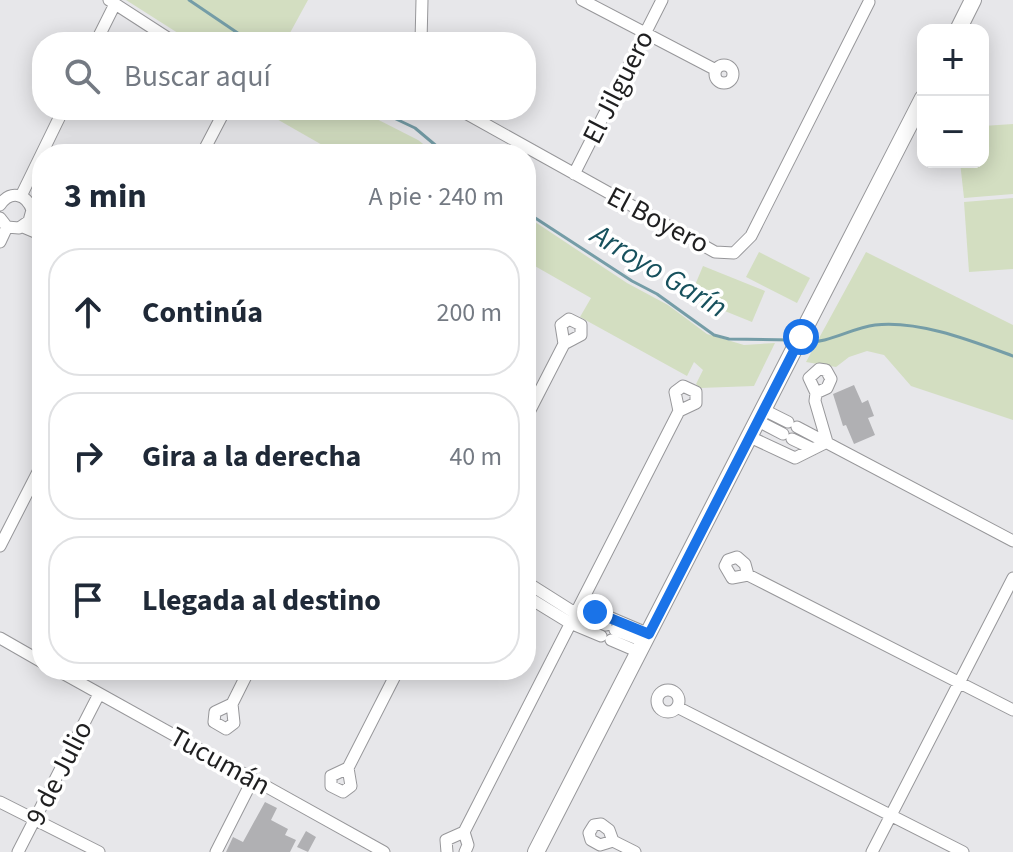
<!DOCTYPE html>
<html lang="es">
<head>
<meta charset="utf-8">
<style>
	body { margin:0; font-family:"Source Sans 3",sans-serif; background:#f6f6f7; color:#1f2937 }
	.controls { position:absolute; right:24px; top:24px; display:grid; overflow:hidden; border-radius:16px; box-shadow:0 4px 20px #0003 }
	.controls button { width:72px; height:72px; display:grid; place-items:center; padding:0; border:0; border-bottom:2px solid #e0e1e3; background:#fff; color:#1f2937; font:40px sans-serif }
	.stop { position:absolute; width:24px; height:24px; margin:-18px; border:6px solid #1a73e8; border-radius:50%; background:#fff }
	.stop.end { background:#1a73e8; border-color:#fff; box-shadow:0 2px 8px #0008 }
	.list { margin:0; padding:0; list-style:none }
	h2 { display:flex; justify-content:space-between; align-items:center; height:104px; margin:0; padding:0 32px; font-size:34px }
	h2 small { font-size:26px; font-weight:400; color:#747a83 }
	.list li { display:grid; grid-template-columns:52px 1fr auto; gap:24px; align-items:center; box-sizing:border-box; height:128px; margin:0 16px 16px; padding:0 16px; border:2px solid #e0e1e3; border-radius:32px }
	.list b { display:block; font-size:30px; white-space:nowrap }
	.list em { font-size:26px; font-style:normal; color:#747a83 }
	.icon { flex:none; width:44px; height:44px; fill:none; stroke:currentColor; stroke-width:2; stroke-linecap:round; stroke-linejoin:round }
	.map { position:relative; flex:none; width:1013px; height:852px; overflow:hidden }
	.search { position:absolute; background:#fff; box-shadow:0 4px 20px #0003; left:32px; top:32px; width:504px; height:88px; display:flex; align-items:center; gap:20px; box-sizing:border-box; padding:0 28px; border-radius:32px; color:#747a83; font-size:30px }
	.panel { position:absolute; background:#fff; box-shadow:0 4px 20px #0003; left:32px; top:144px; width:504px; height:536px; border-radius:32px }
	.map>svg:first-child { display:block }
	.green { fill:#d3dec1 }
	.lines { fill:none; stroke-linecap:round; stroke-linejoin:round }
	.stream { stroke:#759da7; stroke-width:3 }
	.building { fill:#b0b0b3 }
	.street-casing { stroke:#97979a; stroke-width:13 }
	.secondary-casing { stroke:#97979a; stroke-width:18 }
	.street { stroke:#fff; stroke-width:11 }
	.secondary { stroke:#fff; stroke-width:16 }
	.route { stroke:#1a73e8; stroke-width:10 }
	.labels { text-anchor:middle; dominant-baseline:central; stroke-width:7; stroke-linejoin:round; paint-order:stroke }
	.street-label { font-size:28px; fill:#1f1f20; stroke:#fff }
	.water-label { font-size:30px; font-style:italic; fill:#17515d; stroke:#fff }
</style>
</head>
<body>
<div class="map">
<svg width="1013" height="852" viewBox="0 0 1013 852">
	<rect width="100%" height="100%" fill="#e7e7ea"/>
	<!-- green -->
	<path class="green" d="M126,0H308L285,42H192Z
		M261,110H359L418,140L436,154H338Z
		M1013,124V194L964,198L960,162H983V126Z
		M1013,198V269L969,272L964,202Z
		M526,216L627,283L668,305L707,334L744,345L775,343L754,386L700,388L696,384L703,370L694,362L687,376L580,317L591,298L526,261Z
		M759,252L810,278L797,303L746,277Z
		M866,252L1013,325V420L911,386L884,355L867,351L849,357L836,367L806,362Z
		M703,266L765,291L752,322L690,297Z"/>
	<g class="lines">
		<!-- stream -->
		<path class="stream" d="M189,0L251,42
			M377,110L415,128L446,154
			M526,212L632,281L657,294L714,335L729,339L792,340
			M804,342C828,344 851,328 875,325C919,320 972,341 1013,356"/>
	</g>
	<!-- building -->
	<path class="building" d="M854,385L862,403L868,400L874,416L868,418L875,435L854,444L846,425L843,426L833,394Z
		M265,802L277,808L271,820L288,829L285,835L296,840L290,852H226L233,837L243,842Z
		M306,831L316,837L308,852L297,847Z"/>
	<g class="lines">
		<!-- street casing -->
		<g class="street-casing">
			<path id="street" d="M109,0L174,42
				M582,0L716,70
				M96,42L115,4
				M421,42L422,0
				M715 74a9 9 0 1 1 18 0a9 9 0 1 1-18 0Z
				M460,110L715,252L734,253L751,236L869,2
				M202,154L225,110
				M574,174L662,0
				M21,196L63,110
				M0,205C10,190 26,193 32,210L29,221L19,228L7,227L0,218
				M23,227L42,235
				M0,242L7,227
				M819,369L826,370L831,379L827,388L816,393L809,378Z
				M764,410L788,422
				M526,418L564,344L581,335V325L569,319L561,325L564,344
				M758,421L783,434
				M797,427L1013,541
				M750,437L795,458L827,442L815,401L816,393
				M792,439L813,449
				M0,546L42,464
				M737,557L745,564L748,575L732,578L725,566L728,560Z
				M748,575L1013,710
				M526,582L575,613L606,625
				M526,596L570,623L601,636
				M580,613L609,617L649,634
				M615,630L645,642
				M0,638L42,662
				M611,640L639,652
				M57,670L384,852
				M657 701a11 11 0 1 1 22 0a11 11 0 1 1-22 0Z
				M232,704L215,712L214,722L226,729L234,723L232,704L249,670
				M679,708L963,852
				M348,768L351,786L343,792L331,786V776L348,768L398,670
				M0,802L99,852
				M601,824L609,830L613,841L600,845L591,840L589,833L594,825Z
				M613,841L635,852
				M18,852L99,694
				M216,852L253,779
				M447,852L446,840L464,832
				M465,852L468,845L464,832L679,411L696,403V392L683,386L675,392L679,411
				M872,852L1013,578"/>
		</g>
		<!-- secondary casing -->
		<g class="secondary-casing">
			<path id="secondary" d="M958,30L973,0
				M536,852L923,98"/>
		</g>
		<!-- street -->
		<use href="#street" class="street"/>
		<!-- secondary -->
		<use href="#secondary" class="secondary"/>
	</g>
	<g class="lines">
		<!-- route -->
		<path class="route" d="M595,612L649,634L801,337"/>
	</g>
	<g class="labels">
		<!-- street labels -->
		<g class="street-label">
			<text transform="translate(618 87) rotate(-63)">El Jilguero</text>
			<text transform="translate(658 220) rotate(28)">El Boyero</text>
			<text transform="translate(220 761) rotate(29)">Tucumán</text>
			<text transform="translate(59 773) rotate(-63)">9 de Julio</text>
		</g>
		<!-- water labels -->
		<g class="water-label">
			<text transform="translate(659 271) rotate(31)">Arroyo Garín</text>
		</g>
	</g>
</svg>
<div class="controls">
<button>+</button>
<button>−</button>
</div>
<div class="stop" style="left:801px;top:337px"></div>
<div class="stop end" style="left:595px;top:612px"></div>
<div class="search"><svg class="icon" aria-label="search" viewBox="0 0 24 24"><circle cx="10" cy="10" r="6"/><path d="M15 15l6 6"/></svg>Buscar aquí</div>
<section class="panel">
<h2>3 min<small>A pie · 240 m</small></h2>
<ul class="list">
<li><svg class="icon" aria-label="ahead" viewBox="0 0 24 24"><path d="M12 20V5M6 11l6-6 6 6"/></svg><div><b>Continúa</b></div><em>200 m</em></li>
<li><svg class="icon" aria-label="right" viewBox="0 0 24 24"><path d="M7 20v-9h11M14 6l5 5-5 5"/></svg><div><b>Gira a la derecha</b></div><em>40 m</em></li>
<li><svg class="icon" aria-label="arrive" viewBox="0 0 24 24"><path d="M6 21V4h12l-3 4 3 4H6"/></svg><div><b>Llegada al destino</b></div></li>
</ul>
</section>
</div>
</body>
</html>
